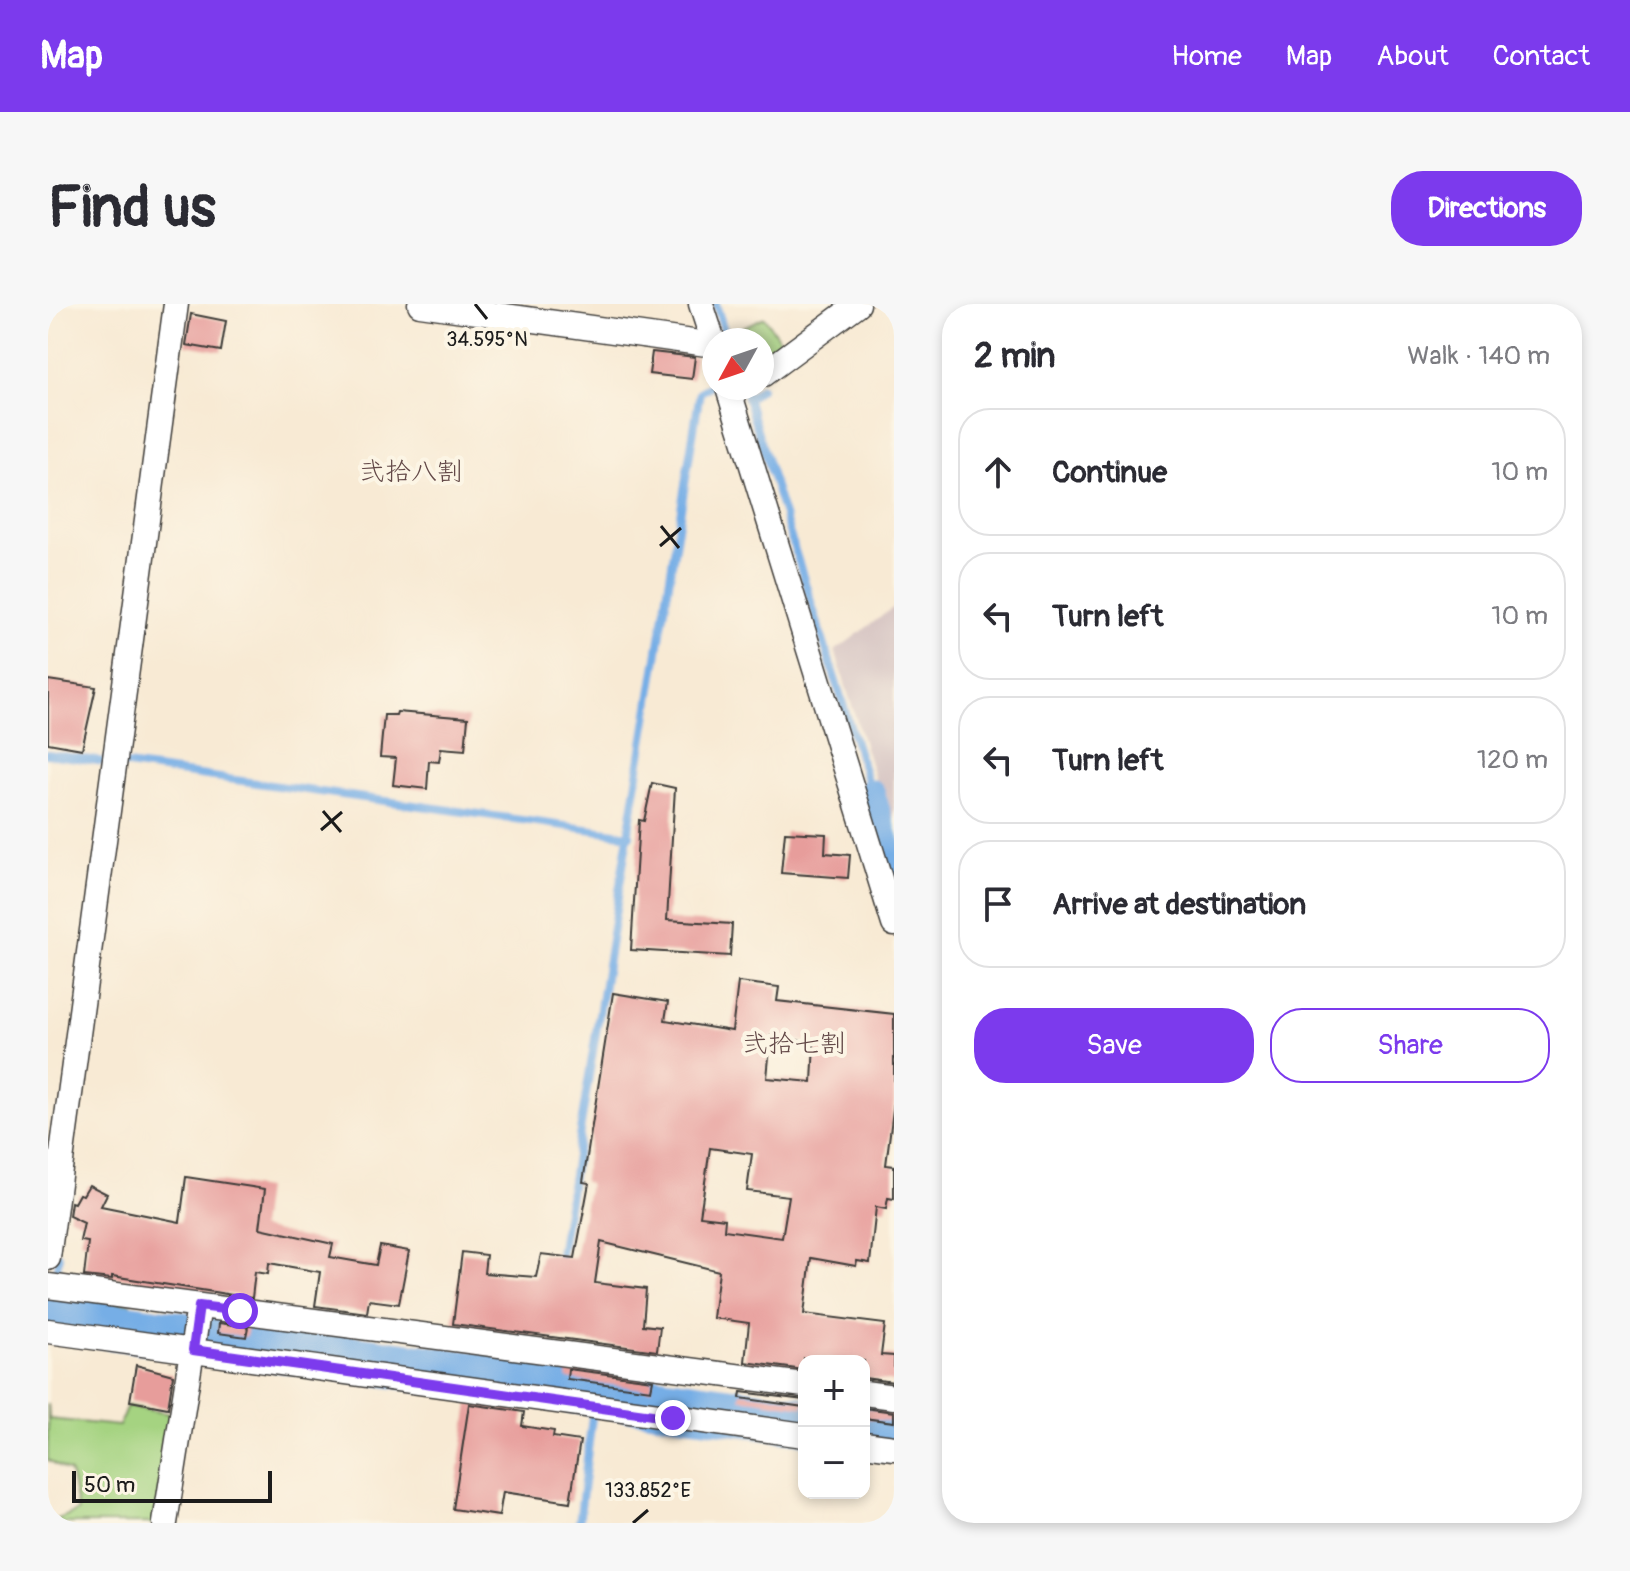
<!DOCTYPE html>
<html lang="en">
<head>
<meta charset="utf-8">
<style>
	body { margin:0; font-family:Pangolin,"Klee One",sans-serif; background:#f7f7f7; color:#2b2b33 }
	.controls { position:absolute; right:24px; bottom:24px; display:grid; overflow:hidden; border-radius:16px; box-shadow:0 4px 12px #0003 }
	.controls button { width:72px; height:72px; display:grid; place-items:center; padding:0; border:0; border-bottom:2px solid #e1e1e2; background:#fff; color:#2b2b33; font:40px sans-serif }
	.compass { position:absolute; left:654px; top:24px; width:72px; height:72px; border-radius:50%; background:#fff; box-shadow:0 4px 12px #0003; rotate:230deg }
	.scale { position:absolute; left:24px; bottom:20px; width:200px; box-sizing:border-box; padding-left:8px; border:4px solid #1c1c1c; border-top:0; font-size:22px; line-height:28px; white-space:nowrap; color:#1c1c1c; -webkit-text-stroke:6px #fcf5e5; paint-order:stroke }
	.stop { position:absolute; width:24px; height:24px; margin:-18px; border:6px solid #7c3aed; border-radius:50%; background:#fff }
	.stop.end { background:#7c3aed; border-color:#fff; box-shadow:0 2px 8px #0008 }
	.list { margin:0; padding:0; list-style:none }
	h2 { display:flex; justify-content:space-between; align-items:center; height:104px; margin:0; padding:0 32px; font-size:34px }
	h2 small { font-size:26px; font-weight:400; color:#7c7c81 }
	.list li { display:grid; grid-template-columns:52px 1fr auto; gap:24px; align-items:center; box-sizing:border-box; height:128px; margin:0 16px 16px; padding:0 16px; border:2px solid #e1e1e2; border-radius:32px }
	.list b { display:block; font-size:30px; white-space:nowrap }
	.list em { font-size:26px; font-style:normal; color:#7c7c81 }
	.actions { display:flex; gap:16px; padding:24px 32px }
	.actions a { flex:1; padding:18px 0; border:2px solid #7c3aed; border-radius:32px; text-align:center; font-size:28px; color:#7c3aed }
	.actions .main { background:#7c3aed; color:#fff }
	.icon { flex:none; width:44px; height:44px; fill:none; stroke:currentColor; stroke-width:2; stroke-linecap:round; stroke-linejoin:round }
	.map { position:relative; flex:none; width:846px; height:1219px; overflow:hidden; border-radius:32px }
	header { display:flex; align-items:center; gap:48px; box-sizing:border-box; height:112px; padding:0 40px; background:#7c3aed; color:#fff }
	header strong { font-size:38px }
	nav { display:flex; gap:44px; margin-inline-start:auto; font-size:28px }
	.intro { display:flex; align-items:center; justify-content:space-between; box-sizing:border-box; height:192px; padding:0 48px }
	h1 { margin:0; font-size:56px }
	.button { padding:20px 36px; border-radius:32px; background:#7c3aed; color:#fff; font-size:28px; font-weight:700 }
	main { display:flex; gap:48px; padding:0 48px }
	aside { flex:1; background:#fff; border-radius:32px; box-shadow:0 4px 12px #0003 }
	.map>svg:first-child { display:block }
	.industrial { fill:#d2bfbf }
	.green { fill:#a5d381; stroke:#60784e; stroke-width:2 }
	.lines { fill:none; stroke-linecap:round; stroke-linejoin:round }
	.stream { stroke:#76aee6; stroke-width:8 }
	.canal { stroke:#76aee6; stroke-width:28 }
	.river { stroke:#76aee6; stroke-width:48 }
	.building { fill:#e79d9b; fill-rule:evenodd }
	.street-casing { stroke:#3d3b38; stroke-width:27 }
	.street { stroke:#fff; stroke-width:24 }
	.route { stroke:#7c3aed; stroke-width:10 }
	.ticks { fill:none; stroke:#1c1c1c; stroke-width:3 }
	.labels { text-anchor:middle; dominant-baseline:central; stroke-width:8; stroke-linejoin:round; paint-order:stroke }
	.neighbourhood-label { font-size:26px; fill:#634948; stroke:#fcf5e5 }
	.ticks-label { font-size:20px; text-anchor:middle; fill:#1c1c1c; stroke:#fcf5e5; stroke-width:8; stroke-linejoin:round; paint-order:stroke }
</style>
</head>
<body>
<header>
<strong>Map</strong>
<nav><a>Home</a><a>Map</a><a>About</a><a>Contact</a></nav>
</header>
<div class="intro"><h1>Find us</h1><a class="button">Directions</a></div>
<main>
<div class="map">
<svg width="846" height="1219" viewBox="0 0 846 1219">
	<rect width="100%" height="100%" fill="#fcf5e5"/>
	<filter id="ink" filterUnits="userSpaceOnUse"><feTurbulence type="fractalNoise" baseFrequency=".0125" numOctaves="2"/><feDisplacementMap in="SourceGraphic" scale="16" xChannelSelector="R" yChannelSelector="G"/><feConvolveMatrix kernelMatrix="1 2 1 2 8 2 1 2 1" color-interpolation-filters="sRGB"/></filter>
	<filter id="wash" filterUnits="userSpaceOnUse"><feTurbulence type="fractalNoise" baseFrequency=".006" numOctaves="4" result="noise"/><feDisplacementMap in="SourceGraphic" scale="32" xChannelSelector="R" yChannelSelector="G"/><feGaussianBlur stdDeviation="1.8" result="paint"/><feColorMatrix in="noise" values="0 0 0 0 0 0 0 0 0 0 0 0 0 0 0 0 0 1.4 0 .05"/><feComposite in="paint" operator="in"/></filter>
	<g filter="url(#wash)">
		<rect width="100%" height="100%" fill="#f8ead4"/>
		<!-- industrial -->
		<path class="industrial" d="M846,303V537L787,347Z"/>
		<!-- green -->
		<path class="green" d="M716,13L738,45L728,44L714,55V36H692L689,26Z
			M0,988L83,999L82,1014L0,1004Z
			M0,1100L1,1115L71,1122L79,1102L128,1111L109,1219H0L30,1207L22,1168L0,1156Z"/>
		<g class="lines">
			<!-- stream -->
			<path class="stream" d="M668,0L679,36
				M696,84L823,489
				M699,95L713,84
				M0,450L582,531
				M510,963L652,88L664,81
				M8,971L11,952
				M3,1013L5,1005
				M494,1081V1072
				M531,1219L547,1089"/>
			<!-- canal -->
			<path class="canal" d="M823,489L846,564"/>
			<!-- river -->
			<path class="river" d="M0,1013L756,1117
				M816,1125L846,1129"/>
		</g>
		<g id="blocks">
			<!-- building -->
			<path class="building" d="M143,10L178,17L173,47L138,41Z
				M604,48L647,53L644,75L601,70Z
				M0,376L48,383L34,445L0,439Z
				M349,408L420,414L417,446L393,444L391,458L381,457L379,485L345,481L348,454L332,453L336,411H348Z
				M604,479L627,484L619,616L684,620L682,652L583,646L591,516L596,517Z
				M737,528L778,530L777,549L802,551L800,574L733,569Z
				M690,678L731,683L729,697L846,710V798L838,861L846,862V895L840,894L838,905L828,903L822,959L809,957L808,962L763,954L756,1010L837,1020L833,1051L846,1052V1078L816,1074V1057L756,1054V1066L697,1058L701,1019L665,1014L671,967L553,938L547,979L598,985L595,1021L612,1023L609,1047L405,1020L414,948L438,951L436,969L488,973L493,950L527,954L541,879L535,878L565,689L620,698L617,716L684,727ZM723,732L766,739L764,778L719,774ZM662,844L704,850L699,887L741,892L734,934L676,926L677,915L652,912Z
				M138,873L217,885L212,924L285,940L282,953L328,961L332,942L361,947L351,1000L321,996L319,1009L267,1002L272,968L221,959L220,970L207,968L204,994L64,972V975L36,972L40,938L32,937L36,919L21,912L23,898L26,899L31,890L35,891L41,881L59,890L53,902L132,918Z
				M171,1019L200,1023L198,1033L170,1029Z
				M88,1061L125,1071L120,1104L82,1097Z
				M520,1065L605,1076L603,1086L519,1075Z
				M693,1088L756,1096V1103L692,1094Z
				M421,1100L476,1108L474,1122L506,1127L505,1133L532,1137L522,1198L455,1188L451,1212L405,1205Z
				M816,1104L846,1108V1118L816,1114Z"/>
		</g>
	</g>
	<g filter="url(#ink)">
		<use href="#blocks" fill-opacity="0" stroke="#3d3b38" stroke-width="2"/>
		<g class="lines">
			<!-- street casing -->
			<g class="street-casing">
				<path id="street" d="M372,0L666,41
					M653,0L666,40
					M714,71L810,0
					M680,84L846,620
					M0,954L128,0
					M0,982L756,1081
					M0,1027L756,1131
					M816,1089L846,1093
					M816,1140L846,1144
					M117,1219L151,1002"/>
			</g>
			<!-- street -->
			<use href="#street" class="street"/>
		</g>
	</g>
	<g class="lines" filter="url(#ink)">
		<!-- route -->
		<path class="route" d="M192,1007L151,1002L145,1046L625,1114"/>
	</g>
	<!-- ticks -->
	<path class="ticks" d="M427,0L439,15M613,222L631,244M612,242L633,224M275,507L293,528M273,526L294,508M585,1219L600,1206"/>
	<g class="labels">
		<!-- neighbourhood labels -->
		<g class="neighbourhood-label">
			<text x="363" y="168">弐拾八割</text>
			<text x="746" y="740">弐拾七割</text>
		</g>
	</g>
	<g class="ticks-label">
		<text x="439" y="42">34.595°N</text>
		<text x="600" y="1193">133.852°E</text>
	</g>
</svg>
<div class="controls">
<button>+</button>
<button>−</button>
</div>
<svg class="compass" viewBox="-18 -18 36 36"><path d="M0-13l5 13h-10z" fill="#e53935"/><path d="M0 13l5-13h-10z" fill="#7c7c81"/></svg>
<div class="scale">50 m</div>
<div class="stop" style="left:192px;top:1007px"></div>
<div class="stop end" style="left:625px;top:1114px"></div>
</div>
<aside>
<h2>2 min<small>Walk · 140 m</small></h2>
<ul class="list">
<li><svg class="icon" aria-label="ahead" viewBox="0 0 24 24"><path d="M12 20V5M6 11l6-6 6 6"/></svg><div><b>Continue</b></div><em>10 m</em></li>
<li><svg class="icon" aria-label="left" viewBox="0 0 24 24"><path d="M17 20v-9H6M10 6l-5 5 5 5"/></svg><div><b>Turn left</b></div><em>10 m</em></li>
<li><svg class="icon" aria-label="left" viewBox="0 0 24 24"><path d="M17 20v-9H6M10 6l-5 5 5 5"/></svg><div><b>Turn left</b></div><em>120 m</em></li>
<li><svg class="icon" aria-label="arrive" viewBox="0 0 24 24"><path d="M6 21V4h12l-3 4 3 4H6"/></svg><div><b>Arrive at destination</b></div></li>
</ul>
<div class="actions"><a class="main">Save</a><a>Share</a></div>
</aside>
</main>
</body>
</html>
